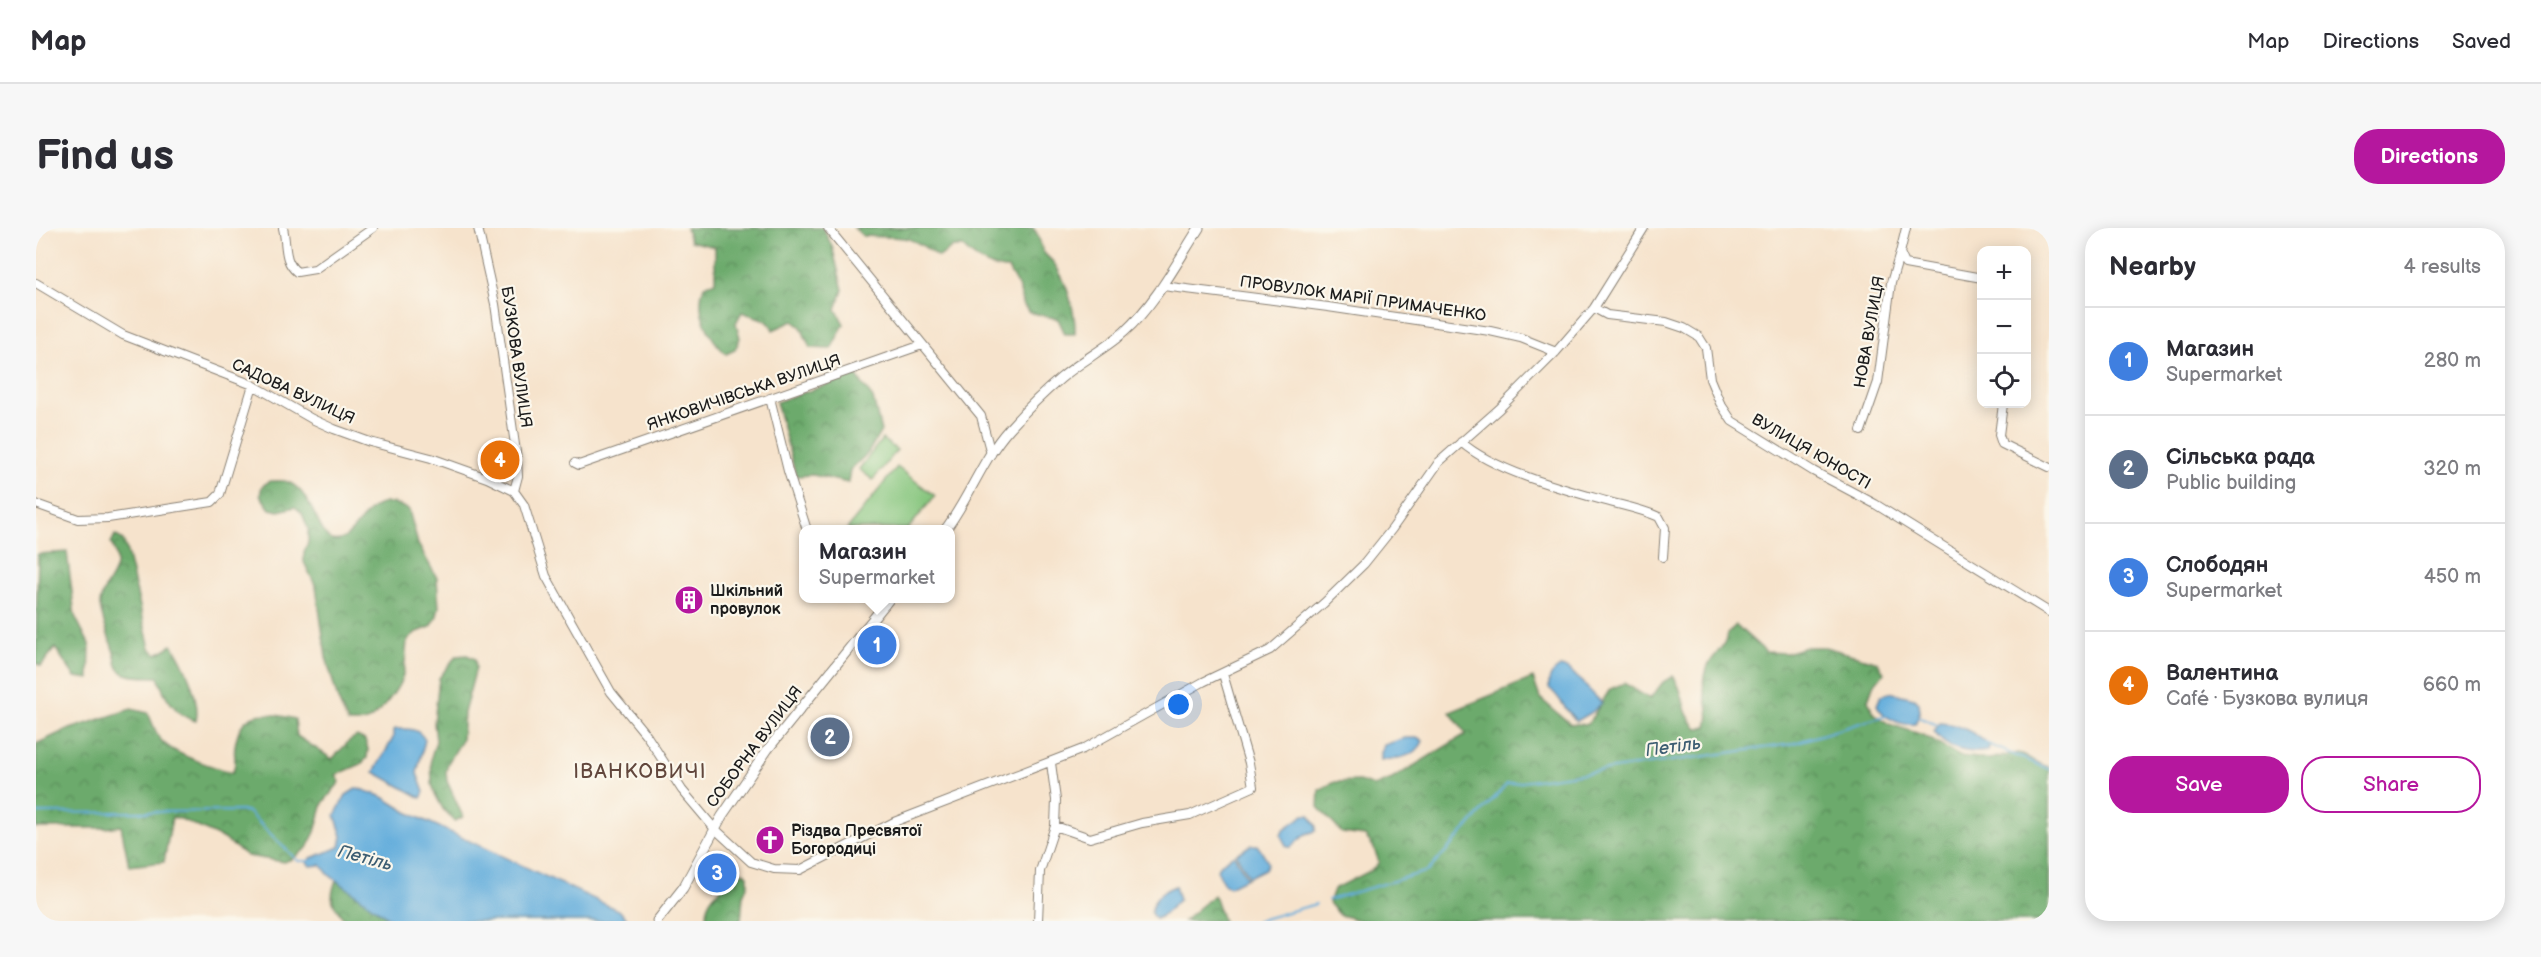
<!DOCTYPE html>
<html lang="en">
<head>
<meta charset="utf-8">
<style>
	body { margin:0; font-family:"Balsamiq Sans",sans-serif; background:#f7f7f7; color:#2b2b33 }
	.controls { position:absolute; right:18px; top:18px; display:grid; overflow:hidden; border-radius:12px; box-shadow:0 3px 15px #0003 }
	.controls button { width:54px; height:54px; display:grid; place-items:center; padding:0; border:0; border-bottom:2px solid #e1e1e2; background:#fff; color:#2b2b33; font:30px sans-serif }
	.you { position:absolute; left:1143px; top:477px; width:21px; height:21px; margin:-15px; border:4px solid #fff; border-radius:50%; background:#1a73e8; box-shadow:0 0 0 9px #1a73e833 }
	.badge { display:grid; place-items:center; width:39px; height:39px; border-radius:50%; background:#b5179e; color:#fff; font-size:20px; font-weight:700 }
	.pin { position:absolute; translate:-50% -50%; border:3px solid #fff; box-shadow:0 2px 6px #0006 }
	.popup { position:absolute; left:763px; top:297px; width:156px; height:78px; box-sizing:border-box; display:grid; place-content:center; border-radius:12px; background:#fff; filter:drop-shadow(0 2px 4px #0005); font-size:20px; white-space:nowrap; color:#7c7c81 }
	.popup b { font-size:22px; color:#2b2b33 }
	.popup::after { content:''; position:absolute; left:50%; top:100%; margin-left:-12px; border:12px solid transparent; border-top-color:#fff }
	.list { margin:0; padding:0; list-style:none }
	h2 { display:flex; justify-content:space-between; align-items:center; height:78px; margin:0; padding:0 24px; font-size:26px }
	h2 small { font-size:20px; font-weight:400; color:#7c7c81 }
	.list li { display:grid; grid-template-columns:39px 1fr auto; gap:18px; align-items:center; box-sizing:border-box; height:108px; padding:0 24px; border-top:2px solid #e1e1e2 }
	.list b { display:block; font-size:22px; white-space:nowrap }
	.list p { margin:0; font-size:20px; white-space:nowrap; color:#7c7c81 }
	.list em { font-size:20px; font-style:normal; color:#7c7c81 }
	.actions { display:flex; gap:12px; padding:18px 24px }
	.actions a { flex:1; padding:14px 0; border:2px solid #b5179e; border-radius:24px; text-align:center; font-size:21px; color:#b5179e }
	.actions .main { background:#b5179e; color:#fff }
	.icon { flex:none; width:33px; height:33px; fill:none; stroke:currentColor; stroke-width:2; stroke-linecap:round; stroke-linejoin:round }
	.map { position:relative; flex:none; width:2013px; height:693px; overflow:hidden; border-radius:24px }
	header { display:flex; align-items:center; gap:36px; box-sizing:border-box; height:84px; padding:0 30px; background:#fff; border-bottom:2px solid #e1e1e2 }
	header strong { font-size:28px }
	nav { display:flex; gap:33px; margin-inline-start:auto; font-size:21px }
	.intro { display:flex; align-items:center; justify-content:space-between; box-sizing:border-box; height:144px; padding:0 36px }
	h1 { margin:0; font-size:42px }
	.button { padding:15px 27px; border-radius:24px; background:#b5179e; color:#fff; font-size:21px; font-weight:700 }
	main { display:flex; gap:36px; padding:0 36px }
	aside { flex:1; background:#fff; border-radius:24px; box-shadow:0 3px 15px #0003 }
	.map>svg:first-child { display:block }
	.grass { fill:#85c57d; stroke:#50704c; stroke-width:1.5 }
	.forest { fill:url(#forest-crowns); stroke:#446344; stroke-width:1.5 }
	.water { fill:#64addc; stroke:#40647c; stroke-width:1.5 }
	.lines { fill:none; stroke-linecap:round; stroke-linejoin:round }
	.stream { stroke:#64addc; stroke-width:2 }
	.minor-casing { stroke:#898074; stroke-width:10 }
	.tertiary-casing { stroke:#898074; stroke-width:11 }
	.minor { stroke:#fff; stroke-width:8 }
	.tertiary { stroke:#fff; stroke-width:9 }
	.labels { text-anchor:middle; dominant-baseline:central; stroke-width:4.5; stroke-linejoin:round; paint-order:stroke }
	.street-label { font-size:16px; fill:#1c1c1c; stroke:#fbf7ec }
	.poi-label { font-size:16px; font-weight:bold; fill:#1c1c1c; stroke:#fbf7ec; text-anchor:start }
	.water-label { font-size:18px; font-style:italic; fill:#3c5d72; stroke:#fbf7ec }
	.quarter-label { font-size:20px; letter-spacing:1.5px; fill:#62473d; stroke:#fbf7ec }
</style>
</head>
<body>
<header>
<strong>Map</strong>
<nav><a>Map</a><a>Directions</a><a>Saved</a></nav>
</header>
<div class="intro"><h1>Find us</h1><a class="button">Directions</a></div>
<main>
<div class="map">
<svg width="2013" height="693" viewBox="0 0 2013 693">
	<defs>
		<pattern id="forest-crowns" width="20" height="18" patternUnits="userSpaceOnUse" patternTransform="scale(1.5)"><rect width="20" height="18" fill="#6caa6c"/><path d="M2 6a3 3 0 1 1 6 0M12 15a3 3 0 1 1 6 0" fill="none" stroke="#588a58"/></pattern>
	</defs>
	<rect width="100%" height="100%" fill="#fbf7ec"/>
	<filter id="ink" filterUnits="userSpaceOnUse"><feTurbulence type="fractalNoise" baseFrequency=".0167" numOctaves="2"/><feDisplacementMap in="SourceGraphic" scale="12" xChannelSelector="R" yChannelSelector="G"/><feConvolveMatrix kernelMatrix="1 2 1 2 8 2 1 2 1" color-interpolation-filters="sRGB"/></filter>
	<filter id="wash" filterUnits="userSpaceOnUse"><feTurbulence type="fractalNoise" baseFrequency=".008" numOctaves="4" result="noise"/><feDisplacementMap in="SourceGraphic" scale="24" xChannelSelector="R" yChannelSelector="G"/><feGaussianBlur stdDeviation="1.35" result="paint"/><feColorMatrix in="noise" values="0 0 0 0 0 0 0 0 0 0 0 0 0 0 0 0 0 1.4 0 .05"/><feComposite in="paint" operator="in"/></filter>
	<g filter="url(#wash)">
		<rect width="100%" height="100%" fill="#f6e3cc"/>
		<!-- grass -->
		<path class="grass" d="M846,211L861,222L837,252L823,241Z
			M861,239L899,268L872,301H811Z"/>
		<!-- forest -->
		<path class="forest" d="M650,0H787L796,18L807,62L800,81L808,96L795,121L774,120L765,99L757,93L737,102C733,89 717,89 706,84L700,95L704,110L699,122L690,126C673,110 658,82 668,58L679,54V19L654,13Z
			M818,0H997C1004,8 1003,12 1006,21C1008,27 1014,30 1018,35C1031,55 1040,83 1039,106H1029L1022,91L993,84L986,75L984,62L972,41C954,41 940,32 927,19H917L903,29C868,3 868,11 827,8Z
			M820,147L837,170L845,203L832,225L814,242L812,255L777,247L760,248L740,174Z
			M234,253C239,253 247,252 252,254C275,262 283,308 296,312C318,318 328,270 356,275C362,276 368,280 373,282L382,316L401,350L403,380L400,391L395,399L379,405L371,413C368,446 370,452 348,478C336,492 331,496 312,495L302,472L290,429L280,359L268,334V324L272,315V301L266,285L259,279L243,283L234,281L224,267L226,258Z
			M79,307L87,312L90,320L114,420L121,426L136,417C148,434 165,472 160,493C140,489 127,466 122,449C112,448 94,450 86,444C80,440 80,434 79,428C76,417 62,381 64,375C68,349 90,347 75,315Z
			M31,324L39,388L54,418L53,451L39,449L19,420L5,438L0,435L2,326Z
			M1700,397L1730,424L1750,425L1770,419H1789L1842,434L1848,445L1837,458L1832,472L1838,485L1853,496L1887,507L1923,528L1953,531L1982,525L2013,540V693H1327L1304,687L1293,675L1298,661L1336,642L1343,634L1337,618L1329,608L1306,605L1282,579L1283,562L1299,554L1323,553L1338,558L1356,551L1430,506L1414,484L1497,450L1504,470L1519,483L1535,496H1552L1574,461L1588,455L1614,471L1627,454L1637,448C1651,467 1643,482 1661,500L1671,499C1677,479 1664,466 1668,448C1670,437 1678,429 1685,420C1692,410 1689,406 1700,397Z
			M431,427L439,431L440,440L428,485L426,512L412,535L410,544L411,553L427,589L419,593L407,581L399,566L396,556L395,529L400,513L398,495L403,450L420,428Z
			M95,481L112,485C116,493 119,504 124,511C136,527 177,538 196,545C202,535 197,528 199,518C204,480 229,483 259,491L261,508L296,531L314,512L321,508L329,512L332,521L331,530L325,536L300,547L304,554L287,575L279,604L271,620L256,631L248,634L211,628L188,611L145,591L136,589L128,634L93,638L85,598L69,600H0V516L28,503Z
			M707,644L712,647V656L707,668L705,693H671C665,670 691,656 707,644Z
			M300,652L350,688L347,693H309C297,676 292,673 300,652Z
			M1178,667L1187,693H1148Z"/>
		<!-- water -->
		<path class="water" d="M1524,439L1533,441L1566,475L1555,485L1541,493C1529,484 1525,469 1513,460C1512,449 1515,445 1524,439Z
			M1853,464L1878,470L1883,474L1884,484L1879,496C1865,498 1847,490 1841,477L1845,467Z
			M1904,495C1923,496 1939,504 1953,518L1952,523C1932,526 1909,522 1898,503Z
			M360,501C372,501 382,499 389,512L381,545L388,564L385,570L338,544L357,510V502Z
			M1369,510H1383L1387,513C1381,529 1361,531 1345,532V525L1348,517Z
			M321,560L347,569L371,584L584,683L593,693H357L293,647L285,637L274,638L271,634L275,630L304,619L306,608L299,587L310,567Z
			M1268,587H1273L1280,597V603L1270,606L1255,619H1251L1245,608L1247,602Z
			M1215,617H1221L1229,628L1232,635L1229,641L1213,649L1200,626Z
			M1198,627L1211,650L1193,659L1188,656L1181,642L1183,637Z
			M1139,658L1143,672L1126,688L1119,691L1115,685C1116,671 1126,663 1139,658Z"/>
		<g class="lines">
			<!-- stream -->
			<path class="stream" d="M1882,489L1904,498
				M1949,515L2013,541
				M0,585L211,583L262,633H274
				M1292,672L1392,643L1471,556L1755,516L1851,487
				M1220,693L1280,676"/>
		</g>
	</g>
	<g filter="url(#ink)">
		<g class="lines">
			<!-- minor casing -->
			<g class="minor-casing">
				<path id="minor" d="M247,0C251,16 247,33 261,44L279,41L337,0
					M442,0L459,76L481,231L482,248L478,263L488,277L510,348L536,395L575,464L611,508L646,562L678,600L715,634L738,641L764,642L858,594L1047,521L1167,454L1234,422L1288,375L1328,336L1356,301L1403,234L1463,181L1520,124L1558,80L1608,0
					M792,0L945,188L955,226
					M1864,25L1870,0
					M0,55L87,107L217,157L276,191L298,201L334,214L395,230L451,250L478,263
					M1127,58L1292,79L1454,103L1485,110L1520,124
					M1558,80L1571,87L1630,94L1648,100L1663,109L1670,120L1674,151L1684,175L1696,193L1777,243L1839,276L2013,384
					M734,170L752,243L771,302
					M1967,176L1963,207L1966,216L2013,239
					M1825,203L1842,154L1855,55L1864,25L1869,36L1946,50
					M1425,214C1458,243 1527,261 1570,273C1588,278 1606,281 1623,289L1629,300L1627,329
					M539,235L543,237L886,117
					M0,276L42,291L72,290L176,274L184,266L217,157
					M841,370L849,377
					M1019,598L1054,610L1106,595L1154,587L1217,559L1213,535L1187,446
					M1002,693L1004,643L1019,598L1020,572L1015,535"/>
			</g>
			<!-- tertiary casing -->
			<g class="tertiary-casing">
				<path id="tertiary" d="M909,302C933,271 946,231 973,201C989,183 1007,165 1025,150C1045,133 1069,121 1088,104C1120,75 1140,36 1163,0
					M621,693L647,660L686,588L732,521L854,370"/>
			</g>
			<!-- minor -->
			<use href="#minor" class="minor"/>
			<!-- tertiary -->
			<use href="#tertiary" class="tertiary"/>
		</g>
	</g>
	<!-- icons -->
	<defs>
		<g id="building-disc" transform="scale(1.5)"><circle r="9.5" fill="#b5179e" stroke="#fbf7ec"/><path d="M-4-6H4V6H1V3H-1V6H-4ZM-2.5-4.3h1.7v1.8h-1.7ZM.8-4.3h1.7v1.8H.8ZM-2.5-1h1.7V.8h-1.7ZM.8-1h1.7V.8H.8Z" fill="#fff"/></g>
		<g id="church-disc" transform="scale(1.5)"><circle r="9.5" fill="#b5179e" stroke="#fbf7ec"/><path d="M-1.2-6h2.4v3.5h3.3v2.4h-3.3V6h-2.4V-.1h-3.3v-2.4h3.3Z" fill="#fff"/></g>
	</defs>
	<g fill-rule="evenodd">
		<use href="#building-disc" x="653" y="372"/>
		<use href="#church-disc" x="734" y="612"/>
	</g>
	<g class="labels">
		<!-- street labels -->
		<g class="street-label">
			<text transform="translate(1327 71) rotate(8)">ПРОВУЛОК МАРІЇ ПРИМАЧЕНКО</text>
			<text transform="translate(1834 104) rotate(-80)">НОВА ВУЛИЦЯ</text>
			<text transform="translate(480 129) rotate(82)">БУЗКОВА ВУЛИЦЯ</text>
			<text transform="translate(257 164) rotate(25)">САДОВА ВУЛИЦЯ</text>
			<text transform="translate(708 165) rotate(-19)">ЯНКОВИЧІВСЬКА ВУЛИЦЯ</text>
			<text transform="translate(1775 224) rotate(30)">ВУЛИЦЯ ЮНОСТІ</text>
			<text transform="translate(719 519) rotate(-53)">СОБОРНА ВУЛИЦЯ</text>
		</g>
		<!-- poi labels -->
		<g class="poi-label">
			<text x="674" y="363">Шкільний<tspan x="674" dy="18">провулок</tspan></text>
			<text x="755" y="603">Різдва Пресвятої<tspan x="755" dy="18">Богородиці</tspan></text>
		</g>
		<!-- water labels -->
		<g class="water-label">
			<text transform="translate(1637 519) rotate(-8)">Петіль</text>
			<text transform="translate(329 630) rotate(15)">Петіль</text>
		</g>
		<!-- quarter labels -->
		<g class="quarter-label">
			<text x="604" y="544">ІВАНКОВИЧІ</text>
		</g>
	</g>
</svg>
<div class="controls">
<button>+</button>
<button>−</button>
<button><svg class="icon" aria-label="locate" viewBox="0 0 24 24"><circle cx="12" cy="12" r="6"/><path d="M12 2v4M12 18v4M2 12h4M18 12h4"/></svg></button>
</div>
<div class="you"></div>
<div class="pin badge" style="left:841px;top:417px;background:#3f7fe0">1</div>
<div class="popup"><b>Магазин</b>Supermarket</div>
<div class="pin badge" style="left:794px;top:509px;background:#5c6f8a">2</div>
<div class="pin badge" style="left:681px;top:645px;background:#3f7fe0">3</div>
<div class="pin badge" style="left:464px;top:232px;background:#e8710a">4</div>
</div>
<aside>
<h2>Nearby<small>4 results</small></h2>
<ul class="list">
<li><span class="badge" style="background:#3f7fe0">1</span><div><b>Магазин</b><p>Supermarket</p></div><em>280 m</em></li>
<li><span class="badge" style="background:#5c6f8a">2</span><div><b>Cільська рада</b><p>Public building</p></div><em>320 m</em></li>
<li><span class="badge" style="background:#3f7fe0">3</span><div><b>Слободян</b><p>Supermarket</p></div><em>450 m</em></li>
<li><span class="badge" style="background:#e8710a">4</span><div><b>Валентина</b><p>Café · Бузкова вулиця</p></div><em>660 m</em></li>
</ul>
<div class="actions"><a class="main">Save</a><a>Share</a></div>
</aside>
</main>
</body>
</html>
